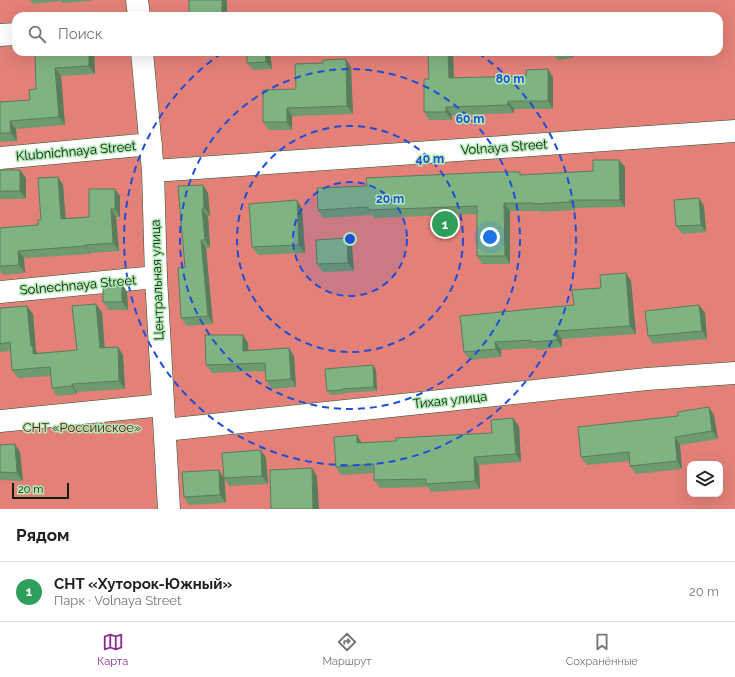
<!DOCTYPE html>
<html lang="ru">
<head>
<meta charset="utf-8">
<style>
	body { margin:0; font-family:Raleway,sans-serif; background:#f2f2f2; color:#202124 }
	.controls { position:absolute; right:12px; bottom:12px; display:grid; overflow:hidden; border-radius:8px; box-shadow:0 4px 16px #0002 }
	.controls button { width:36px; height:36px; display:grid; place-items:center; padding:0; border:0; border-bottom:1px solid #e0e0e0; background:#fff; color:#202124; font:20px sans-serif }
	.scale { position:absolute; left:12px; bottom:10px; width:57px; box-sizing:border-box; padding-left:4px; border:2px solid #0b1f0c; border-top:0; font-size:11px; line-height:14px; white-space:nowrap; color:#0b1f0c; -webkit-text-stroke:3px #b3e9b5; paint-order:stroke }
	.you { position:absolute; left:490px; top:237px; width:14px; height:14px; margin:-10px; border:3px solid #fff; border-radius:50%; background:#1a73e8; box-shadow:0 0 0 6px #1a73e833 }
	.badge { display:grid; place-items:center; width:26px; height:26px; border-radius:50%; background:#8c2a92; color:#fff; font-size:13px; font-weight:700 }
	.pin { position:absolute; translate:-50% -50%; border:2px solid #fff; box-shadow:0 1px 4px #0006 }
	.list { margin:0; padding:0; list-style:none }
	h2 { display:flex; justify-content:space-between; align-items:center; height:52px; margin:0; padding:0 16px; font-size:17px }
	h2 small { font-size:13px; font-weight:400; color:#757577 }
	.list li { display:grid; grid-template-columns:26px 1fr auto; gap:12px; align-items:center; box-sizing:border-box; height:60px; padding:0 16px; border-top:1px solid #e0e0e0 }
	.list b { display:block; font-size:15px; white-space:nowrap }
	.list p { margin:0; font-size:13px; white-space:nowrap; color:#757577 }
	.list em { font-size:13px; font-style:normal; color:#757577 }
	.icon { flex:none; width:22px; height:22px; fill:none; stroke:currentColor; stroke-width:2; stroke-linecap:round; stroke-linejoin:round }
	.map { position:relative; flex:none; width:735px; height:509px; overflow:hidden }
	.search { position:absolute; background:#fff; box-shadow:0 4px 16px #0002; left:12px; right:12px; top:12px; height:44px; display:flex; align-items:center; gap:10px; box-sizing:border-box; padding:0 14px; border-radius:12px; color:#757577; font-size:15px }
	.sheet { height:112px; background:#fff }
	nav { display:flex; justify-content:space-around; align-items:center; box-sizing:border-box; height:56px; border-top:1px solid #e0e0e0; background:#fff; font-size:11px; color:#757577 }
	nav a { display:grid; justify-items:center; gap:2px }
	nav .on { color:#8c2a92 }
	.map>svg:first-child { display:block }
	.green { fill:#e38078; fill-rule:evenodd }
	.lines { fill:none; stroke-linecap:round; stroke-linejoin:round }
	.minor-casing { stroke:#235428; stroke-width:23 }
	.minor { stroke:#fff; stroke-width:22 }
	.wall { fill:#6e9a70 }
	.shaded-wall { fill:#5a7d5b }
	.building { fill:#80b382; stroke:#5a7d5b }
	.ring { fill:none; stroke:#1d4ed8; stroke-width:2; stroke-dasharray:7 5 }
	.labels { text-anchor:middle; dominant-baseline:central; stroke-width:3; stroke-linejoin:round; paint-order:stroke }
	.street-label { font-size:13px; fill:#0b1f0c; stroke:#b3e9b5 }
	.park-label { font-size:13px; fill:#5e1414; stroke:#b3e9b5 }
	.centre { fill:#1d4ed8; stroke:#b3e9b5; stroke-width:2 }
	.ring-label { font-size:12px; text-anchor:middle; font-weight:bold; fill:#1d4ed8; stroke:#b3e9b5; stroke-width:3; stroke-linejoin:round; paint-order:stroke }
</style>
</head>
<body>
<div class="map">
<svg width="735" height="509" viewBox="0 0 735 509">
	<rect width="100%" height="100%" fill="#a7dba8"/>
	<!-- green -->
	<path class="green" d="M0,0H735V509H0ZM16,16H719V52H16ZM690,464H720V494H690Z"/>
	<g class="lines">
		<!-- minor casing -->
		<g class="minor-casing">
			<path id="minor" d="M137,0L139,16
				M0,35L16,34
				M142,52L153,171L156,277L169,509
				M0,158L151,144
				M153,171L735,131
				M0,292L156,277
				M0,421L163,405
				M165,430L647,379L735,373"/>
		</g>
		<!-- minor -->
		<use href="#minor" class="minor"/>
	</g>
	<!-- wall -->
	<path class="wall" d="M30,0H91V1L62,3L61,1L33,4Z
		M35,52H94L95,74L61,76L65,125L16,129L17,141L0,142V102L30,100L36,89Z
		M247,52H270L272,69L253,70L247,63Z
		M453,52L454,78L526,76L548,69L553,77V109H514V113L452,115V120H429L424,112L429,79Z
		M552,52H573V58L558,60Z
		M351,67L353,114L292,116V130H269L263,122L296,89Z
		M619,160L625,167V207L575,208V210L540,212L539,211H510V264H482L477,256V214L374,218L372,215L323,218L318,210L367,186L522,175L593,171Z
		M0,170H20L26,178V199H0Z
		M58,177L63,185L66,218L89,217L120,196V217H116L119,251L90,253V254L24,258L25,273L3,275L0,271V228L38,225L41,220Z
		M203,185L208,193L210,216H208L210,248H206L213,324L187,326L181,318L185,267Z
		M704,206L706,232L682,234L676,226Z
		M302,208L305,253L258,255L252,247Z
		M352,246L354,271L323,272L317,264Z
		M626,273L631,281L636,334L562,339V347L537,350L535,348L501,350V357L470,360L464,352L574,305L601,288Z
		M122,284L127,292L128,310H109L103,302Z
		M699,305L705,313L707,339L653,344L648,336Z
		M27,306L33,314L36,351L38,353L77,350L102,312L105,347L123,355L125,389L77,392V394L57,396L52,388L51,376L18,378L12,370L11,351L0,352V308Z
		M248,343V351L289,348L294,356L296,387L272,389L266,381V371L212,373L206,365Z
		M376,370L377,391L345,393V394L330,395L327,391Z
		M714,415L718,439L680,445L682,469L636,474L630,466V461L587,465L581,457Z
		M519,426L521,462L479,465L480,489L431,492L428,487L380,488L374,480V473L341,475L336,467L396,441L492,433Z
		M0,445L20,452L23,481L0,480Z
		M261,450L266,458L268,484L229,486L225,479L226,503L189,505L184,497L224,477Z"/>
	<!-- shaded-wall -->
	<path class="shaded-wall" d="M222,0H226L227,1V16H222Z
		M89,52H94L95,74L89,66Z
		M265,52H270L272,69L266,62Z
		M448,52H453L454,86L449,78Z
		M569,52H573V58Z
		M346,59L351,67L353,114L347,106Z
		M55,68L61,76L65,125L59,117Z
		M548,69L553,77V109L548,101Z
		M508,101L514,109V113L508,105Z
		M446,107L452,115V120L446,112Z
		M287,108L292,116V130L287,122Z
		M10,121L16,129L17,141L11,133Z
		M619,160L625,167V207L620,200Z
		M20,170L26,178V199L20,191Z
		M58,177L63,185L66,227L61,219Z
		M203,185L208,193L210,216L204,208Z
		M115,189L120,196V217L115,209Z
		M699,198L704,206L706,232L701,225Z
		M297,200L302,208L305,253L299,245Z
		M570,200L575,208V210L570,202Z
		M504,203L510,211V264L505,256Z
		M111,209L116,217L119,251L113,243Z
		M202,209L208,216L210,248L205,240Z
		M347,238L352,246L354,271L348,263Z
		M201,240L206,248L213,324L208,316Z
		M85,245L90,253V254L85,246Z
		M18,251L24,258L25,273L19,265Z
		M626,273L631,281L636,334L630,326Z
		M122,284L127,292L128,310L122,302Z
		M96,304L102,312L105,356L100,348Z
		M699,305L705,313L707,339L702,331Z
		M27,306L33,314L36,351L38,354H33L31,346Z
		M556,331L562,339V347L557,340Z
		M243,335L248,343L249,359L243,351Z
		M495,342L501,350V357L496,349Z
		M118,347L123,355L125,389L119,381Z
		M289,348L294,356L296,387L291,379Z
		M373,365L376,370L377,391L374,387Z
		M72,384L77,392V394L72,386Z
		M709,407L714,415L718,439L712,431Z
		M513,418L519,426L521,462L516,454Z
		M357,435L362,443H357Z
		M675,437L680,445L682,469L677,461Z
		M15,444L20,452L23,481L17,473Z
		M261,450L266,458L268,484L262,476Z
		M474,457L479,465L480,489L475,481Z
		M312,468L317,476L319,509H313Z
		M219,470L224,478L226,503L220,495Z"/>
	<!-- building -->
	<path class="building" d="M189,0H222V16H189Z
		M35,52H89V66L55,68L59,117L10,121L11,133H0V102L30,100L29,90L36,89Z
		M247,52H265L266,62L247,63Z
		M428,52H448L449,78L526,76V70L548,69V101H508V105L446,107V112H424V79H429Z
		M346,59L347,106L287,108V122H263V90L296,89L295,64L323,63V60Z
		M593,160H619L620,200H570V202L534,204V203H504L505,256H477V206L368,210V207L318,210L317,188L367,186L366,178L495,172H520V175L593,171Z
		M0,170H20V191H0Z
		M58,177L61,219L89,217V189H115V209H111L113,243L85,245V246L18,251L19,265L0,266V228L38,225V220H41L38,178Z
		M203,185L204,208L202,209L205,240H201L208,316L181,318L178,268L185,267L178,186Z
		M699,198L701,225L676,226L674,200Z
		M297,200L299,245L252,247L249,204Z
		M347,238L348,263L317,264L316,240Z
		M626,273L630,326L556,331L557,340L531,342V340L495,342L496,349L464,352L460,316L574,305L572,290L601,288L600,275Z
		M122,284V302H103V286Z
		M96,304L100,348L118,347L119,381L72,384V386L52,388L50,367L12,370L10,342L0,344V308L27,306L31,346H33V354L77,350L72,306Z
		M699,305L702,331L648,336L645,311Z
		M205,335H243V351L289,348L291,379L266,381L265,363L206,365Z
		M373,365L374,387L342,389V390L327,391L325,369Z
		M709,407L712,431L675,437L677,461L630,466L629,452L581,457L578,427L678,416V412Z
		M513,418L516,454L474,457L475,481L426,484V479L374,480V464L336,467L334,437L357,435V443L396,441V438L492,433L491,420Z
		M15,444L17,473L0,472V445Z
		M261,450L262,476L224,478L222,453Z
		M312,468L313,509H271L270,470Z
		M219,470L220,495L184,497L182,472Z"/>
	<!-- distance rings -->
	<circle cx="350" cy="239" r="57" fill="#1d4ed8" fill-opacity=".12"/>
	<g class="ring">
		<circle cx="350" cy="239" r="57"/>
		<circle cx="350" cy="239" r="113"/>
		<circle cx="350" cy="239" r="170"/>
		<path d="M315 16A226 226 0 0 1 385 16M478 53A226 226 0 1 1 222 53"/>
	</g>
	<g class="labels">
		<!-- street labels -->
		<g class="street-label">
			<text transform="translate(504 147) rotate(-4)">Volnaya Street</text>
			<text transform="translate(76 151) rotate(-5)">Klubnichnaya Street</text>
			<text transform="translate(157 280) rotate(-92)">Центральная улица</text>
			<text transform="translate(78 285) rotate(-5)">Solnechnaya Street</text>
			<text transform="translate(450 400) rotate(-6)">Тихая улица</text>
		</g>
		<!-- park labels -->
		<g class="park-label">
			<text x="82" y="427">СНТ «Российское»</text>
		</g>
	</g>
	<circle cx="350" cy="239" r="6" class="centre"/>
	<g class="ring-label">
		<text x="510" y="83">80 m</text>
		<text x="470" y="123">60 m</text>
		<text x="430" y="163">40 m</text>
		<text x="390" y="203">20 m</text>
	</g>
</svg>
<div class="controls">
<button><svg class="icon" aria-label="layers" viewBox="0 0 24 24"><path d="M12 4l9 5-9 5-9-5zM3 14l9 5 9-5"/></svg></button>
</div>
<div class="scale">20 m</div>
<div class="you"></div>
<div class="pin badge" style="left:445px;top:224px;background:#2e9e5b">1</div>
<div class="search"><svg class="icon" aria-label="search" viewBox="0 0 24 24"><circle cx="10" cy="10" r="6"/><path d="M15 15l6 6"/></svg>Поиск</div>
</div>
<section class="sheet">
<h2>Рядом<small></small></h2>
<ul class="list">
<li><span class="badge" style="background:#2e9e5b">1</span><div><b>СНТ «Хуторок-Южный»</b><p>Парк · Volnaya Street</p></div><em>20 m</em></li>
</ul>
</section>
<nav>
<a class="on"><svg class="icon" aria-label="map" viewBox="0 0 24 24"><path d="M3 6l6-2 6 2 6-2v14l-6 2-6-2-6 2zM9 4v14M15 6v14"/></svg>Карта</a>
<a><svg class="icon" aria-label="directions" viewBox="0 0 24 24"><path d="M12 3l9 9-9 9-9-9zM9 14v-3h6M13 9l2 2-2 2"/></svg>Маршрут</a>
<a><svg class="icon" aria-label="saved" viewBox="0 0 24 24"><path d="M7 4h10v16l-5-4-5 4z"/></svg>Сохранённые</a>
</nav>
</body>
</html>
